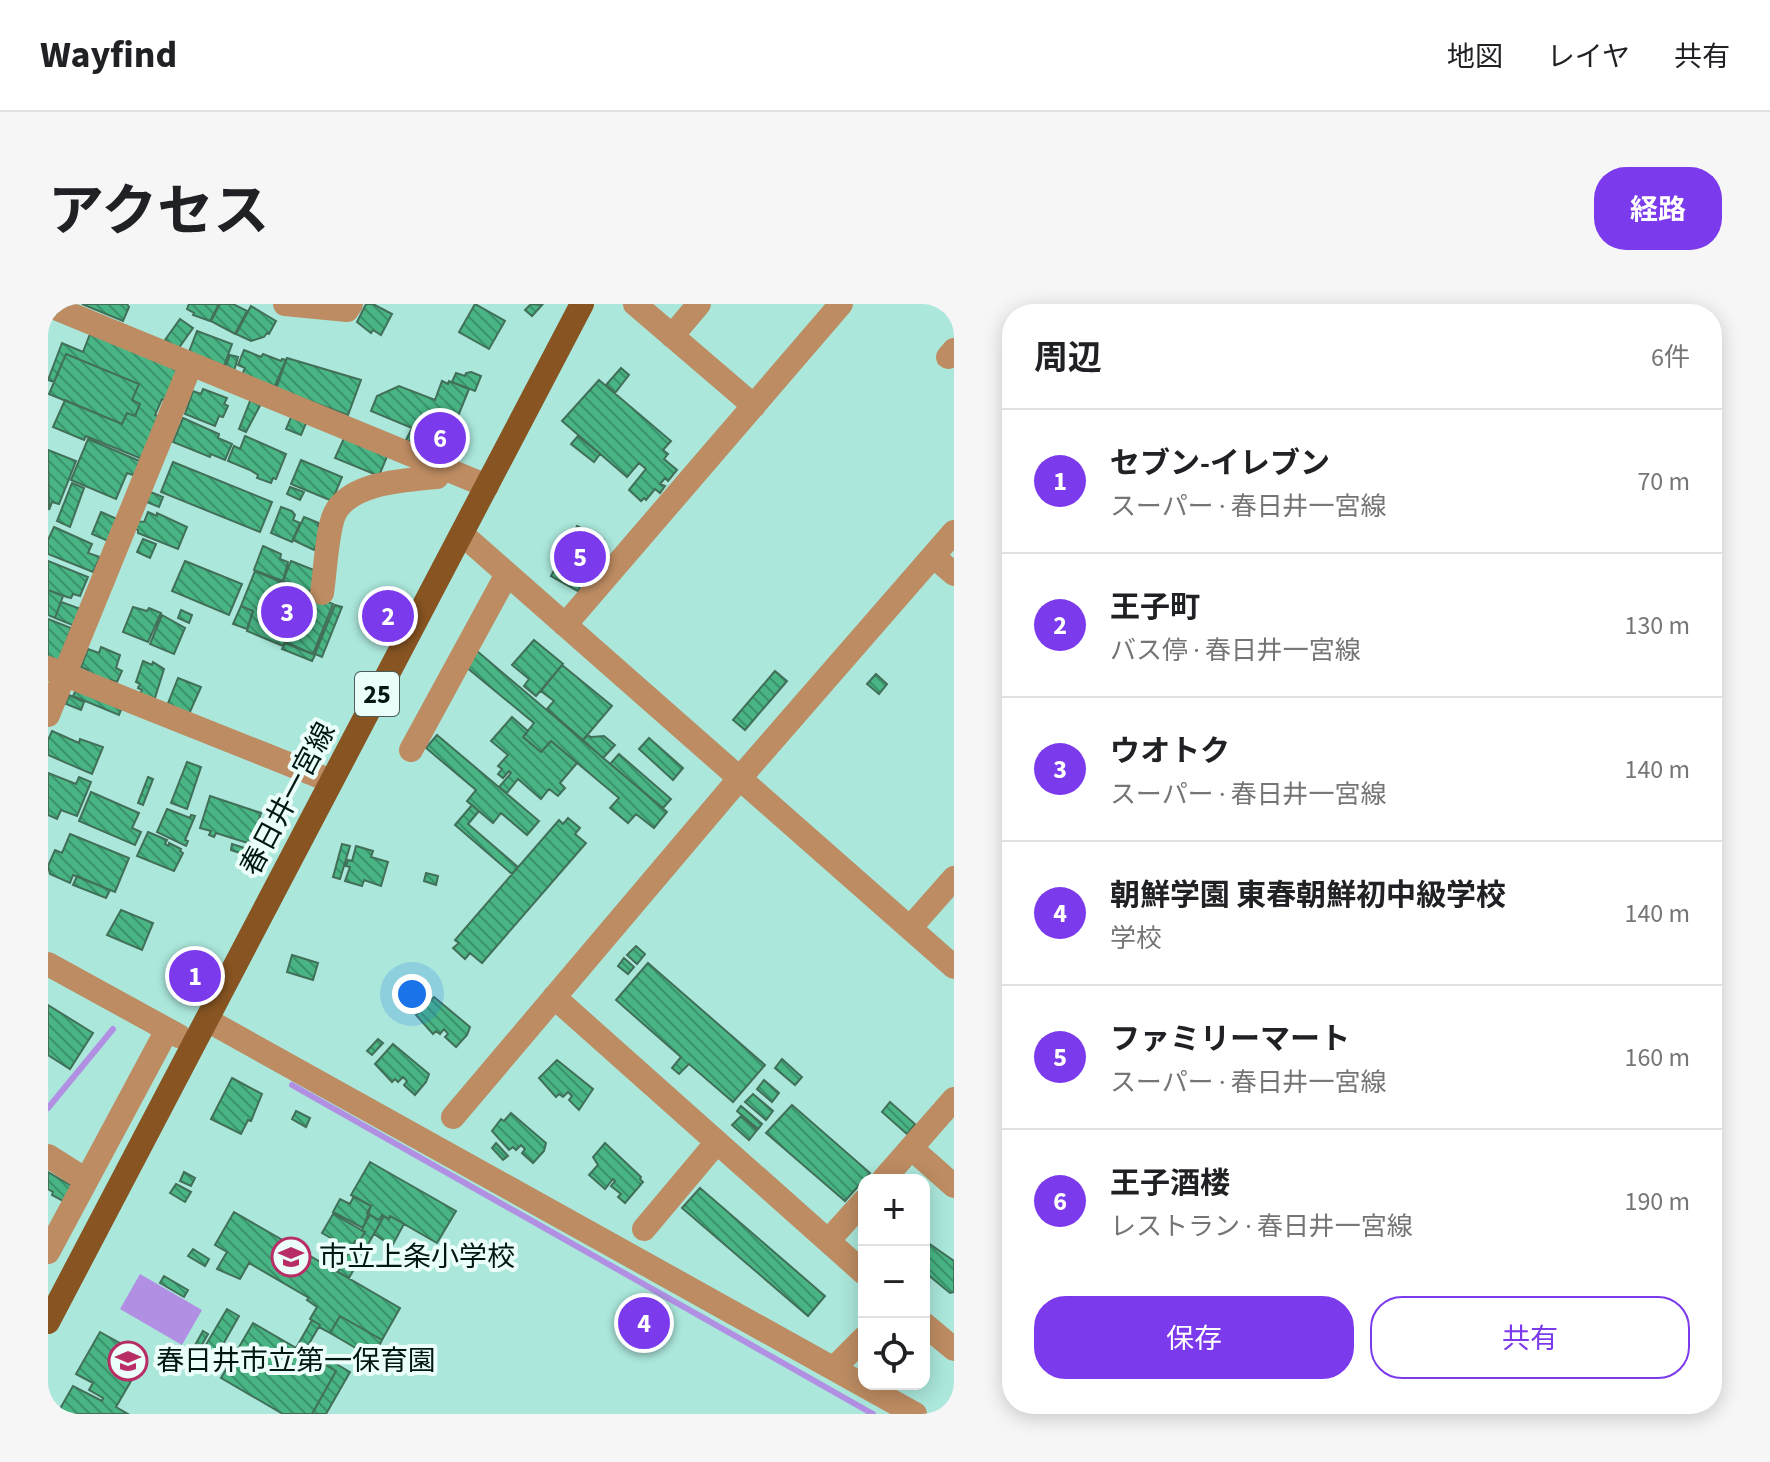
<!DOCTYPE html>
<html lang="ja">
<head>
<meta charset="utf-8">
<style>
	body { margin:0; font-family:"Source Sans 3","Noto Sans JP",sans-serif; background:#f6f6f6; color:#202124 }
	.controls { position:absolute; right:24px; bottom:24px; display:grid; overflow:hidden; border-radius:16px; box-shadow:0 4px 20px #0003 }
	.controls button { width:72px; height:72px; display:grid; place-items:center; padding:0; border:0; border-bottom:2px solid #e0e0e0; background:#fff; color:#202124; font:40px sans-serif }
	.you { position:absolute; left:364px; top:690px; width:28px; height:28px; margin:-20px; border:6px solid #fff; border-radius:50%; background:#1a73e8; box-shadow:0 0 0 12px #1a73e833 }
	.badge { display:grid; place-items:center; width:52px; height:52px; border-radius:50%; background:#7c3aed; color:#fff; font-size:26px; font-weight:700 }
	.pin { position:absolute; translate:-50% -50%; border:4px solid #fff; box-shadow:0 2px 8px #0006 }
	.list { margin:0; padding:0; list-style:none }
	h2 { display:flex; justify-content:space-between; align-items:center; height:104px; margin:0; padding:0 32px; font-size:34px }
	h2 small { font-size:26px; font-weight:400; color:#757577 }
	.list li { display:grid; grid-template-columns:52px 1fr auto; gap:24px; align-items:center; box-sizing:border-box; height:144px; padding:0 32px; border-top:2px solid #e0e0e0 }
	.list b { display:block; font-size:30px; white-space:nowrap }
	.list p { margin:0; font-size:26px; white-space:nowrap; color:#757577 }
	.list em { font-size:26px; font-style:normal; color:#757577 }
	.actions { display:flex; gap:16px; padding:24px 32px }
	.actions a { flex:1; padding:18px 0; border:2px solid #7c3aed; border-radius:32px; text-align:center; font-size:28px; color:#7c3aed }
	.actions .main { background:#7c3aed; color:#fff }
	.icon { flex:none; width:44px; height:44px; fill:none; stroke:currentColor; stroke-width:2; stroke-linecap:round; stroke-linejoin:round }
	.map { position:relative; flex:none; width:906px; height:1110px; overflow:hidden; border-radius:32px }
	header { display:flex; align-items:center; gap:48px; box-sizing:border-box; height:112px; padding:0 40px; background:#fff; border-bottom:2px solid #e0e0e0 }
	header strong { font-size:38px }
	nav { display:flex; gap:44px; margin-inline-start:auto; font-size:28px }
	.intro { display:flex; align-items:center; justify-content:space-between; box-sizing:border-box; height:192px; padding:0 48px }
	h1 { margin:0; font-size:56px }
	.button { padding:20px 36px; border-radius:32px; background:#7c3aed; color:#fff; font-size:28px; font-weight:700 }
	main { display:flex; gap:48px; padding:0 48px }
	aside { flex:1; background:#fff; border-radius:32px; box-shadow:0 4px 20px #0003 }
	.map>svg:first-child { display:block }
	.water { fill:#b190e4 }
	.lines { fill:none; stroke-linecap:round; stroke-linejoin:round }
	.stream { stroke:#b190e4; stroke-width:6 }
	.building { fill:url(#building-back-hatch); stroke:#416f58; stroke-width:2 }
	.minor { stroke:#bd8c62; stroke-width:24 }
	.major { stroke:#875422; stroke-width:24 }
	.labels { text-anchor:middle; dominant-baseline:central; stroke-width:8; stroke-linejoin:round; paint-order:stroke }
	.shield { fill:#ecfefa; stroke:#485c58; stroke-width:2 }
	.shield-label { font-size:26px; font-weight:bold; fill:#011713 }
	.street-label { font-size:28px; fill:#011713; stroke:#ecfefa }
	.poi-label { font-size:28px; fill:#011713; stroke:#ecfefa; text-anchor:start }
</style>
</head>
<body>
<header>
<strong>Wayfind</strong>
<nav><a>地図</a><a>レイヤ</a><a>共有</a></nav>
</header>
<div class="intro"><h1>アクセス</h1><a class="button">経路</a></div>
<main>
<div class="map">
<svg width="906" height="1110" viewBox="0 0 906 1110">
	<defs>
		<pattern id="building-back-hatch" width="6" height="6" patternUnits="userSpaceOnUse" patternTransform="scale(2)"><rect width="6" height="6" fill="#49b585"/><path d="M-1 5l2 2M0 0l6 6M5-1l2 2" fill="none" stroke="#3a926c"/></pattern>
	</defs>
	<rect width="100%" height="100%" fill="#abe7db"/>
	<!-- water -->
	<path class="water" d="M92,970L154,1006L134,1041L72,1005Z"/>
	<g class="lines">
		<!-- stream -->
		<path class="stream" d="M244,781L825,1110
			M0,804L65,725"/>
	</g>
	<!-- building -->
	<path class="building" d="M34,0H79L81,3L75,17Z
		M141,0H171L162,17L145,11L146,9L139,5Z
		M172,0H185L199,7L187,30L163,17Z
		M318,0H325L344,10L333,31L325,26L323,29L309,18Z
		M427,0L457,17L441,45L411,28Z
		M483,0L494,1L484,12L477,6Z
		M203,2L228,17L221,30L219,29L216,33L203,37L188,30Z
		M132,15L145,24L130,45L117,36Z
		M149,27L184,40L176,62L141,48Z
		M42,30L131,65L118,97L114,95L107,111L111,113L94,155L38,132L36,136L5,123L17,96L74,120L79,109L87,112L92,100L84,96L91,80L18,50L6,78L0,76L14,39L35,48Z
		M196,46L213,53L215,50L233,57L234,55L238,56L226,84L194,71L197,64L190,61Z
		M18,50L91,80L84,96L92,100L87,112L79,109L74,120L1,90Z
		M182,51L190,53L186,67L177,64Z
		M239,54L313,76L300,111L228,85Z
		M573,64L581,71L567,89L558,81Z
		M423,68L433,72L427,87L404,78L408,69L417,72L418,69Z
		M551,76L623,137L615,146L620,150L616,155L629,166L620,177L617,174L612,180L617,182L612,189L607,185L598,196L596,194L593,197L581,186L598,165L591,159L579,173L514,117Z
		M394,77L400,80L401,77L421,85L406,122L402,120L399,130L406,133L398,153L358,136L364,124L323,107L329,92L351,82L387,96Z
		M155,85L179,94L176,100L180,102L175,113L171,112L167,122L137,110L145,87L153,90Z
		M204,92L215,96L198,128L191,125Z
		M244,111L259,117L253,131L238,125Z
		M135,114L171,130L170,134L184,140L177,156L163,150L162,153L125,138Z
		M197,132L238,150L228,175L225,174L223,179L209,174L210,171L202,166L180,157L186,142L192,145Z
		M297,132L340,150L331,172L287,154Z
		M530,132L552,150L546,158L523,140Z
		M40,135L94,158L88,172L79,169L68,195L23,176Z
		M0,146L28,157L11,200L4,198L1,206Z
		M253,156L294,173L284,197L243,180Z
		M125,158L224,198L212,228L113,188Z
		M24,179L36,184L22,223L9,217Z
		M242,183L256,188L252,196L239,190Z
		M100,187L115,193L111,203L96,197Z
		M233,203L244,207L247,211L245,216L252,219L244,238L223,229Z
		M53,208L69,215L60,237L44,230Z
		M100,208L109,212V209L139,223L130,245L90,229V226L86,224L88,217L96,218Z
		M256,213L271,219L270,222L278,226L266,246L245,236Z
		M529,222L556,236L530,287L503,272Z
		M6,223L44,240L40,249L52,253L45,268L0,250V236Z
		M95,235L108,240L102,254L89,248Z
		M215,242L233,250L232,255L240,258L235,277L206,266Z
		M0,257L40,273L32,292L25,290L23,294L19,293L0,286Z
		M137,257L194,280L181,311L124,287Z
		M243,257L271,268L262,288L235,277Z
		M207,267L285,300L265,350L237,338L235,342L199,327L205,307L193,302Z
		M0,286L15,292L7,314L0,311Z
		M13,298L33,305L27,322L7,314Z
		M287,301L294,303L274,353L267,350Z
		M193,302L205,307L199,325L185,320Z
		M85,303L99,307L101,304L113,309L100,338L75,328Z
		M133,306L144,311L141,319L130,314Z
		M114,311L137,324L126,350L102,340Z
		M0,315L23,324L11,358L0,354Z
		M486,336L515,360L488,392L476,382L481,375L464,361Z
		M237,339L267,351L264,357L234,345Z
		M53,343L72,351L68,364L74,367L69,378L63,376L62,379L39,369L40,366L33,363L40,345L51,349Z
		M429,347L619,508L606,524L588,510L580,519L562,504L571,494L503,437L493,448L475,433L486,419L417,362Z
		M95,357L104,361L105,358L116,365L106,397L91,392L94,386L90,384L92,380L88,378Z
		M514,361L564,402L535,436L499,405L506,397L493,387Z
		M727,367L739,377L697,426L685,416Z
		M828,370L839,380L831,390L819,380Z
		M130,374L153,383L141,410L119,402Z
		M29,384L74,403L71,411L25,392Z
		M21,391L36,398L33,406L18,400Z
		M464,413L480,427L475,433L493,448L503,437L529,459L512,479L517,484L510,492L501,485L493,495L470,475L459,489L451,483L463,469L461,467L455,474L450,470L454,465L450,462L460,451L443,437Z
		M4,427L31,439L32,435L55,443L44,470L0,451V436Z
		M389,431L491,517L479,531L453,509L445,519L419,497L428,486L378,444Z
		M540,431L543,433L556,432L567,441L555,454L535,436Z
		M601,434L635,464L625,476L591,445Z
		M571,450L623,495L615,504L562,460Z
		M139,458L153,463L139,505L123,499Z
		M0,469L28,480L31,473L43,478L29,512L13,506L9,515L0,511Z
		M100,473L105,475L95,501L90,499Z
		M43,488L91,509L84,524L93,528L87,541L31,517Z
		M162,492L213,509L203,540L168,529L166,533L161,531L163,527L152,524Z
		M424,501L431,507L420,520L470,563L464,570L407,521Z
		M119,505L142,514L143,511L147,512L137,536L140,537L138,542L109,528Z
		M520,514L532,524L527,530L538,539L434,659L422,649L417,655L405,644L411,639L407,636L511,516L515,520Z
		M100,528L119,536L117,540L120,542L121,539L133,545L132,547L135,549L126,567L89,552Z
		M22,530L81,554L67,588L25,571L22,579L2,570L0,562L7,546L14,549Z
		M184,540L206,547L204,553L183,546Z
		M294,540L302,542L292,575L285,573Z
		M308,542L325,547L323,553L340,558L333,582L316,576L314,582L297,577L302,563L298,562L300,556L304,557Z
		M378,569L390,572L388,581L376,577Z
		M29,572L62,586L58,594L25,581Z
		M73,606L105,619L94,646L59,631Z
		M588,642L597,650L589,660L579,651Z
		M244,651L270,659L265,676L239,668Z
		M576,654L586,663L580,670L570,662Z
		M600,659L717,761L685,798L641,760L631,770L624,764L633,753L568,696Z
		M371,687L377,691L366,704L360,700Z
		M386,693L422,723L419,731L408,743L397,733L400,730L396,725L392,730L388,727L385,730L368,711Z
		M0,701L45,729L22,765L0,751Z
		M330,735L335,739L324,751L319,747Z
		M345,740L381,770L378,778L367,791L356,781L359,777L355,773L350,778L347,775L344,778L327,760Z
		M734,755L754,773L747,781L727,764Z
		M509,756L545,785L531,806L521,796L524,792L520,788L515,793L511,790L508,793L491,774Z
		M184,774L214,790L203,817L200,816L193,830L163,815Z
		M716,776L731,789L724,798L709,785Z
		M705,790L725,807L718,816L697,798Z
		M842,798L867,820L859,830L834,808Z
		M744,801L822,869L797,897L718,829Z
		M693,802L714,820L710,825L689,807Z
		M248,807L262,814L258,823L244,815Z
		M463,809L498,839L496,847L485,859L474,849L477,845L473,841L468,846L465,843L461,846L444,827L453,815L456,817Z
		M693,812L709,826L701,836L684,821Z
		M448,839L460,852L455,856L444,844Z
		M557,839L593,873L592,875L595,878L577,899L570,893L573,890L563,882L567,877L565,875L557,885L541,871L550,861L545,853Z
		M322,858L408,907L389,939L342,912L341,915L334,911L331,916L319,909L323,902L303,891Z
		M0,868L24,882L15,897L4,891L5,888L0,885Z
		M136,868L147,874L143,882L132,877Z
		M128,880L143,888L137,898L122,889Z
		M652,884L777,992L760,1012L634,904Z
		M306,892L323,902L315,924L285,908L292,895L302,900Z
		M186,908L352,1004L334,1036L292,1012L282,1029L271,1023L272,1021L262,1015L269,1003L259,996L261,994L201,959L192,975L169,965L179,948L167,941Z
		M285,910L317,928L310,939L307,937L302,945L274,929Z
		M322,911L331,916L334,911L336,912L301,974L290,968L307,937L310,939L317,928L313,926Z
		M336,912L341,915L342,912L356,920L344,942L326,930Z
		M876,936L906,957V988L902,989L879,970L881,966L876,962Z
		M145,945L161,955L157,962L140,952Z
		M116,972L140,986L136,993L112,979Z
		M179,1005L191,1012L169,1051L156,1044Z
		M292,1012L334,1036L325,1054L282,1029Z
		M264,1016L272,1021L259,1043L302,1068L278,1110H264L288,1067L248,1044Z
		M205,1019L288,1067L264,1110H235L173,1074Z
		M155,1027L160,1030L151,1046L146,1043Z
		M52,1028L97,1053L68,1103L80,1110H9L25,1082L54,1097L55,1094L41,1086L45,1079L28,1070Z"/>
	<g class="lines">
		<!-- minor -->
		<path class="minor" d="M237,0L299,6L303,0
			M587,0L706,102
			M0,1L439,182
			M624,32L651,0
			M900,53L906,46
			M414,230L906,663
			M885,252L906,270
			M274,289C277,270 279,225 287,209C303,178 359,176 389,173L395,163
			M517,321L793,0
			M0,364L283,477
			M0,411L143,60
			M363,446L459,270
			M862,624L906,574
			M0,660L131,732
			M506,693L816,969
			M159,716L867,1110
			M405,813L691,475L906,228
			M863,844L906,882
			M0,852L38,876
			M835,876L906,795
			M596,925L669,838
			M780,937L816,897
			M0,948L119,726
			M876,1020L906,1045
			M786,1064L816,1034"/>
		<!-- major -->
		<path class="major" d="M0,1018L534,0"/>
	</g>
	<!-- icons -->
	<defs>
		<g id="school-ring" transform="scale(2)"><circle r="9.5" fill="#ecfefa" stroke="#b92d66" stroke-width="1.5"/><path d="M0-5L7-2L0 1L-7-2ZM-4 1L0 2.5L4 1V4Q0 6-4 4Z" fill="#b92d66"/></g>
	</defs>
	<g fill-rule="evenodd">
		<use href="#school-ring" x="243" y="953"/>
		<use href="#school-ring" x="80" y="1057"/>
	</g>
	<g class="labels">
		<!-- shield labels -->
		<rect class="shield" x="307" y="368" width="44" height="44" rx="6"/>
		<g class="shield-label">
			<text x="329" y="390">25</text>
		</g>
		<!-- street labels -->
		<g class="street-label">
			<text transform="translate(240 495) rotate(-62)">春日井一宮線</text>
		</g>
		<!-- poi labels -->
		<g class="poi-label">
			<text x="271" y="953">市立上条小学校</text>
			<text x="108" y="1057">春日井市立第一保育園</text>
		</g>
	</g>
</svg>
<div class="controls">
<button>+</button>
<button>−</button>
<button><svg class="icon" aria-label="locate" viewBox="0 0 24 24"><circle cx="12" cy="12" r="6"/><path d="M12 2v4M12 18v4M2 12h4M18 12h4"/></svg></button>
</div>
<div class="you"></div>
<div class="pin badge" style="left:147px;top:672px">1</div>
<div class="pin badge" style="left:340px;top:312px">2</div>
<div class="pin badge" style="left:239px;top:308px">3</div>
<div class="pin badge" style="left:596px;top:1019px">4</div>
<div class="pin badge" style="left:532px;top:253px">5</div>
<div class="pin badge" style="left:392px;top:134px">6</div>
</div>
<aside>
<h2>周辺<small>6件</small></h2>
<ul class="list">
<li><span class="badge">1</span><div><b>セブン-イレブン</b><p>スーパー · 春日井一宮線</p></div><em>70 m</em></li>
<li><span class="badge">2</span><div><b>王子町</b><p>バス停 · 春日井一宮線</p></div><em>130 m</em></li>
<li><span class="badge">3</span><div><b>ウオトク</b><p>スーパー · 春日井一宮線</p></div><em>140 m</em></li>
<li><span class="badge">4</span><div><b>朝鮮学園 東春朝鮮初中級学校</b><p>学校</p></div><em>140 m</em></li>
<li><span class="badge">5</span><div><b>ファミリーマート</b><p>スーパー · 春日井一宮線</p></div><em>160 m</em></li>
<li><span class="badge">6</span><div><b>王子酒楼</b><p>レストラン · 春日井一宮線</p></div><em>190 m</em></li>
</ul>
<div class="actions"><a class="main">保存</a><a>共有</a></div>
</aside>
</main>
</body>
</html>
